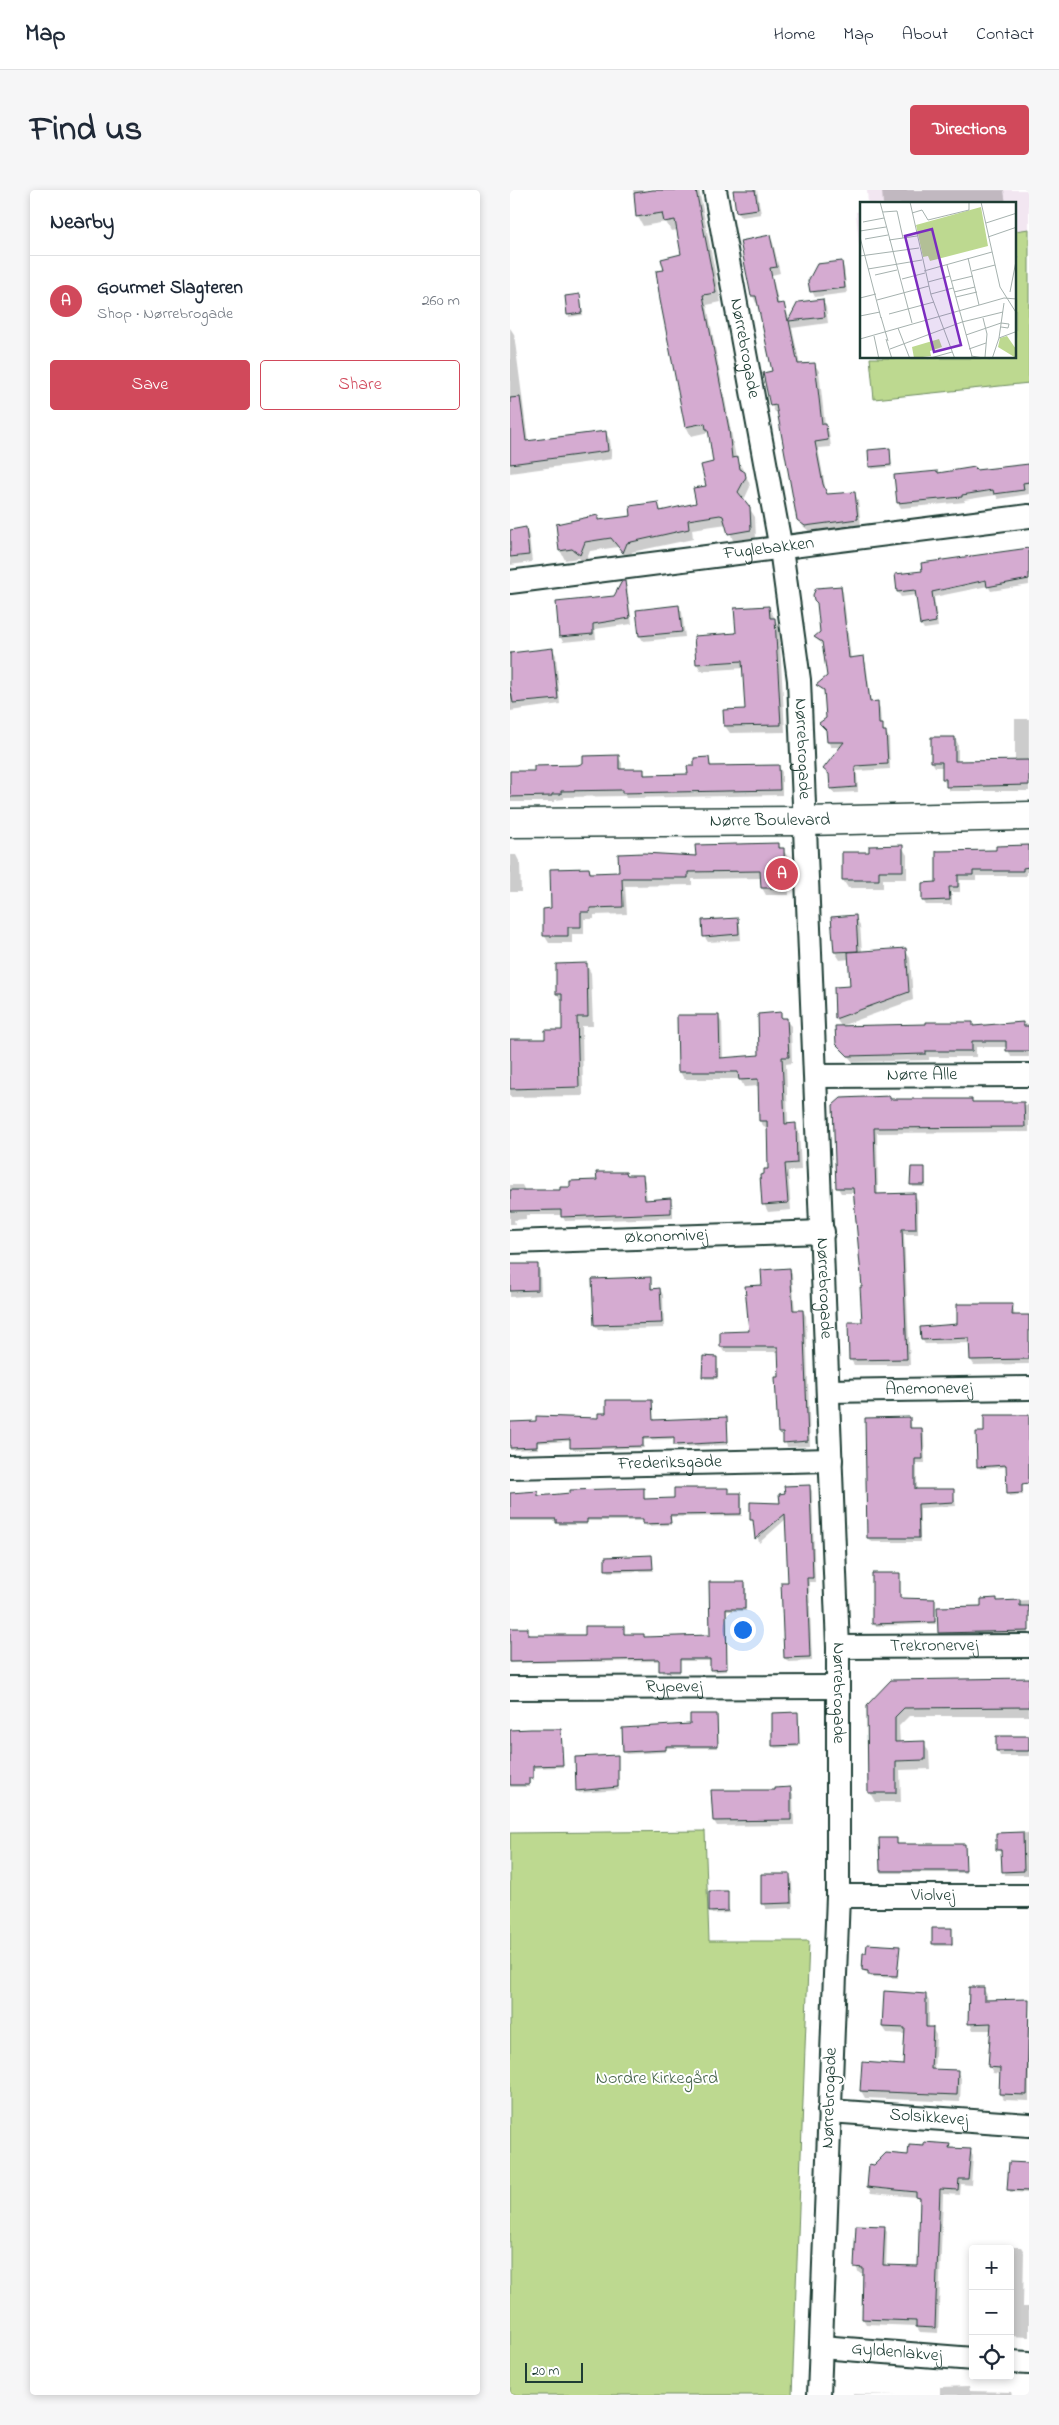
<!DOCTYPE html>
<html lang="en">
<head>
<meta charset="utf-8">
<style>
	body { margin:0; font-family:"Indie Flower",sans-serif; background:#f6f6f7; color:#1f2937 }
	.controls { position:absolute; right:15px; bottom:15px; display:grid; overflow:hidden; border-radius:5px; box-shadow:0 2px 8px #0003 }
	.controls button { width:45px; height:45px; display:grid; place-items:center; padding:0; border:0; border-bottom:1px solid #e0e1e3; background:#fff; color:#1f2937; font:25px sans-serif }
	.scale { position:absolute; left:15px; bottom:12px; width:58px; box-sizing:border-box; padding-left:5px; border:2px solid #1f3d34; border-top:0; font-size:14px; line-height:18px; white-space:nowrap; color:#1f3d34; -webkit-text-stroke:4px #fff; paint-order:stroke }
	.you { position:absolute; left:232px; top:1439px; width:18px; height:18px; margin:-12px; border:4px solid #fff; border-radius:50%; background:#1a73e8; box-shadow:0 0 0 8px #1a73e833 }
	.badge { display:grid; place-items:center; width:32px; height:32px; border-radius:50%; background:#d1495b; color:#fff; font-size:16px; font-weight:700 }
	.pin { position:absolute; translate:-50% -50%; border:2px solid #fff; box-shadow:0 1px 5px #0006 }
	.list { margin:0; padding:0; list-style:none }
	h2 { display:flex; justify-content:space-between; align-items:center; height:65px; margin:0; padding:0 20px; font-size:21px }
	h2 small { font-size:16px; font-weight:400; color:#747a83 }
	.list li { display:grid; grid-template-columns:32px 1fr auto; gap:15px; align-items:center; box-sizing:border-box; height:90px; padding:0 20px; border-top:1px solid #e0e1e3 }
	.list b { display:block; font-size:19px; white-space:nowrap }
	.list p { margin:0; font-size:16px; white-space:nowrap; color:#747a83 }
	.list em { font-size:16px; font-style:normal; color:#747a83 }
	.actions { display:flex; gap:10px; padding:15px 20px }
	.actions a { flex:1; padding:11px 0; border:1px solid #d1495b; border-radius:5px; text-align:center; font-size:18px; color:#d1495b }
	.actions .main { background:#d1495b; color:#fff }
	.icon { flex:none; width:28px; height:28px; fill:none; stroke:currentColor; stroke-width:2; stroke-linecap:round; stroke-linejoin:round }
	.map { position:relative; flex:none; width:519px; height:2205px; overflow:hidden; border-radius:5px }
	header { display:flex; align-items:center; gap:30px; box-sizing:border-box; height:70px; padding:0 25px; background:#fff; border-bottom:1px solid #e0e1e3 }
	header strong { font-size:24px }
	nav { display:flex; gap:28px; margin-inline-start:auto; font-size:18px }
	.intro { display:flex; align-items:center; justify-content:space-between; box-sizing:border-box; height:120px; padding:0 30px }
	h1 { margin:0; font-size:35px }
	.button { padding:12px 22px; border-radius:5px; background:#d1495b; color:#fff; font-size:18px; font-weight:700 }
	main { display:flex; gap:30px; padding:0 30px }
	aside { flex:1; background:#fff; border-radius:5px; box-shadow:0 2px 8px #0003 }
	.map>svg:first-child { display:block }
	.built { fill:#f2e6f1 }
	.green { fill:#bdd990; stroke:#6e8b62 }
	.shadow { fill:#0003 }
	.building { fill:#d5abd1; stroke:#1f3d34 }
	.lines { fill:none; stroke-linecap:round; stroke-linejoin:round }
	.minor-casing { stroke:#1f3d34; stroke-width:26 }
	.tertiary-casing { stroke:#1f3d34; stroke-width:31 }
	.minor { stroke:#fff; stroke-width:22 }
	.tertiary { stroke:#fff; stroke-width:28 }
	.labels { text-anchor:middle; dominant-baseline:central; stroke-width:4; stroke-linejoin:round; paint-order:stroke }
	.street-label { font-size:18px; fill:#1f3d34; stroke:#fff }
	.park-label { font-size:18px; fill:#46644b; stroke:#fff }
	.inset-road { fill:none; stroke:#a5b1ae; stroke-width:1 }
	.view { fill:#7b2cbf; fill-opacity:0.15; stroke:#7b2cbf; stroke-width:2.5 }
	.inset-edge { fill:none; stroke:#1f3d34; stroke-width:2.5 }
</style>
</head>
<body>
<header>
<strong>Map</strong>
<nav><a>Home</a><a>Map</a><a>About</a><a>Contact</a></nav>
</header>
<div class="intro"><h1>Find us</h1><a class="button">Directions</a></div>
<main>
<aside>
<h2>Nearby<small></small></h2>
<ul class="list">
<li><span class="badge">A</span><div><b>Gourmet Slagteren</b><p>Shop · Nørrebrogade</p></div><em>260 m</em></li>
</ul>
<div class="actions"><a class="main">Save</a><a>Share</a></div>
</aside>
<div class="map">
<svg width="519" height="2205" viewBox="0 0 519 2205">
	<rect width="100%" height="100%" fill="#fff"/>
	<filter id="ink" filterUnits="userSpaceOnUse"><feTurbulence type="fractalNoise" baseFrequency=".02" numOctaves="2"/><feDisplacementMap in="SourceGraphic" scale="10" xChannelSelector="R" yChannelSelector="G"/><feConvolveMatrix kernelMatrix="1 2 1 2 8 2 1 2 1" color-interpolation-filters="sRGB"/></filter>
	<g filter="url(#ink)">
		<!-- built -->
		<path class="built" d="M357,0H519V39L505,41V14H358Z
			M351,21V55H349L346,22Z"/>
		<!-- green -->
		<path class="green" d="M519,39V193L364,209L360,168H505V41Z
			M195,1641L199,1751H299L282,2205H0V1643Z"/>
		<!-- shadow -->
		<path class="shadow" d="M123,0H189L211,112L197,115L226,268H227L239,292L240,297L234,310L245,327L246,349L224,353L217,334L182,339L183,349L122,362L119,371L108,357L80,361L75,374L69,368L55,370L50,360L87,327L90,332L123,327L147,313L152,322L188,314L198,297L205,273L199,242L181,246L176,236L155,81L173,65L168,40L161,41L156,32L133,36L128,27Z
			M224,0H247L251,24L231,27L228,22Z
			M372,0H494L496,14H373Z
			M260,46L263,53L270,83L262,85L269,115H274L280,131L289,113L312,110L316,117L318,133L282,138L290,175H305L309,181L315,235L319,242L321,257L308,258L316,302L318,306L344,303L348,310L351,335L300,342L293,336L289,329L268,222H265L262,216L255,184L263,182L249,112L246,113L243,106Z
			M331,73L334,78L337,103L305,107L302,101Z
			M70,108L73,125L59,127L58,124Z
			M0,138L4,144L18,252L95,242L100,250L102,269L0,283Z
			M379,259L382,277L362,279L361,276Z
			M519,275V304L488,309L486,305L454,310L455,312L391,318L388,313L428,284Z
			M15,339L19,346L22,372L0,375V341Z
			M519,360V395L481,401L478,396L424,407L428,437L414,439L411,434L407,405L391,407L388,402L413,382L412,374Z
			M114,392L117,397L122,434L85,439L86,449L53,452L50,446L105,407Z
			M330,397L333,402L341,469L353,468L356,473L361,513H367L370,518L371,535L379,548L380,579L347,581L348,602L324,603L321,598L320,586L315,579L332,557H321L318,552L317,542L311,533L317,529L315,503L308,495L318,487L314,455L305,448L312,442L308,416L305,410Z
			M168,416L172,422L175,447L133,451L130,446Z
			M259,417L269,437L275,542L220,543L215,536L236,520L234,478L191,481L187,474L227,444Z
			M43,460L46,465L50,514L0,521V464Z
			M505,529H519V601H440L433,589V577H425L422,572L445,548L448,554V573H505Z
			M108,567L112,573V581L133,580L136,586L179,585L198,569L202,577L268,576L272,582V605L116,608L115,606L54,607V609L45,610V612H0V582H26Z
			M268,654L278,667L279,705H256L252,698V688L182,689V695L115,696L117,724L84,725V729H74V744H62V753H39L34,745L42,720L79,679L82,684L110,683Z
			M519,656V682H516V686H466V690H450V702H442V715H416L413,710L427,693L487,661V657Z
			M392,657L397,665V689H373V698H338L333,690L360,663Z
			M0,665H6L10,673L11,702H0Z
			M345,726L350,735L352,762L395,760L400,768L403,810L331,836L326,829L342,798L340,769L330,770L325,762Z
			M227,729L230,735L231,750L198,752L194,746Z
			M76,774L81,783L83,836H72L73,906L0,907V851L37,850L54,841L53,813L47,804Z
			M270,824L281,836L282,873L276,874L278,935L285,934L289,942L291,980L278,981L281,1020L258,1022L254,1014L260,980L258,938H255L250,931L249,896L234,897L230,889H174L170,882L169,827L208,826L212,833L213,869L250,866Z
			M462,833L464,837L519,834V867H501L497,857H466V867H419V870L343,872L327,854Z
			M461,910L463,913L505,912L506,914L519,915V942L367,943L368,1006L404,1004L408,1010V1044H394L400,1175H344L341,1170L353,1133L354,1098L344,1003H331L328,998L324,916L381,911Z
			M415,979L416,997H403L402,994Z
			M118,986H132L135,991L137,1011L160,1010L163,1015V1028L55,1031L52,1025H16V1029L4,1030L5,1034H0V995H12L15,1001H52Z
			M27,1075L30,1081L31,1105L0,1107V1076Z
			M279,1079L282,1084L285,1121H293L296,1126L300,1256L277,1257L274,1247L270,1243L269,1162H214L211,1157L240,1142Z
			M140,1088L143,1100L150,1099L153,1105L154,1138L88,1140L85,1135Z
			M502,1115L505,1126H519V1174L464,1175L461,1170V1153L415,1154L412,1149Z
			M207,1168L208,1189H195L194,1186Z
			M141,1212L143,1232L216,1228L218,1255L167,1257L165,1249L133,1250L134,1258L63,1260L61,1251L28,1253V1259L0,1260V1233H28L27,1227L89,1229L97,1224Z
			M475,1227H519V1276H512L513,1305L499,1306L498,1303L497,1277L470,1279L468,1276L475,1243Z
			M400,1228L402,1240L412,1239L414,1244L415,1273H407V1301H443L446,1316L410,1318V1352H361L358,1348Z
			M299,1296L302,1301L305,1392H299L302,1471L278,1472L275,1468L279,1393L276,1329L249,1353L245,1334L241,1329L271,1314L276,1304Z
			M133,1299L135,1310L165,1309L217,1299L218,1304H230L232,1306V1326L161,1327V1335L136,1336L134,1331H77V1335H49L48,1331H0V1304L28,1303L29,1307Z
			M142,1366L143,1381L98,1382L97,1380L96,1368Z
			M389,1384L391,1409L424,1410L426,1434L365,1436L364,1434Z
			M200,1393H234L236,1395V1421H217V1481L203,1482L201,1471H170V1483H152L151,1471L0,1473V1441L17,1439L18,1447L77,1446L113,1437L115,1445H133L135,1447L201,1446Z
			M519,1410V1444L431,1445L429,1443L472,1417L488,1412Z
			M519,1489V1526H399L389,1536L390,1553H414L419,1562L420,1579L390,1580L391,1612H365L360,1603L382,1491Z
			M287,1524L289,1557L265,1558L263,1556Z
			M207,1525L208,1558H156V1562L116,1564L114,1562L113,1539L182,1535Z
			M51,1540L53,1577L24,1578V1590H20V1597H0V1541Z
			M518,1548L519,1566H490L487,1560Z
			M107,1567L109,1600L69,1603L67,1600Z
			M280,1599L283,1604L284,1635L207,1636L204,1631L266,1601Z
			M519,1643V1685H495L492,1663L488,1660L487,1644Z
			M386,1649L388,1655H454L456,1683H372L371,1681Z
			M279,1685L282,1690L283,1718L256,1719L253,1713Z
			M217,1702L219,1723L202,1724L201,1722Z
			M441,1739L443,1756H425L423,1754Z
			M389,1757L388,1788L361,1787L359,1782H355L353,1780Z
			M473,1798L477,1805V1812L519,1810V1911L494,1910L490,1904L491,1884L483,1883L480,1877L481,1840H463L460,1833Z
			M415,1805L419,1811V1838H422L426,1845L424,1881L447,1882L451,1888L450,1912L355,1908L351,1901L353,1873L395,1876L396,1844L377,1843L373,1837Z
			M439,1955L441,1959L460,1960L463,1966L461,1995L451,1994L450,2005L433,2004L428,2143L410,2142L406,2136L356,2134L353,2129L354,2083H349L346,2077L374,2037L377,2042L376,2077H409L411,2013L407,2007L361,2003L358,1997L364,1976Z
			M500,1973L519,1975V2003L500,2002Z
			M485,2057H511L514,2062L513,2117H519V2147L500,2146V2059H485Z
			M459,2196L460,2201L501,2202L502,2205H430V2197Z
			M343,2204L388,2205H343Z"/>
		<!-- building -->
		<path class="building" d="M143,0H186L206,103L193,105L219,239L222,268L228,267L230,279L235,282L236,287L228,302L240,317L241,340L218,344L213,326L210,325L178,330L179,339L117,353L113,363L101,348L75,352L70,365L62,359L49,361L46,334L88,325V330L121,326L120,316L148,312L150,321L186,313L183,298L196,296L191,275L203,272L198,239H196L195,233L175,237L150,110L146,81L154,80L151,69L171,64L165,30L154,32L152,23L126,27L124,3Z
			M223,0H245L248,19L226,22Z
			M260,45L267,77L260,78L267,114L274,113L278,131L288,112L313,109L315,127L279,131L288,174L305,173L312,234H316L318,250L305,252L313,294L317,304L345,302L348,329L295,336L287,330L266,215L260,216L253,183L262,181L246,106H241L230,51Z
			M332,71L335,98L300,102L298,91L307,74Z
			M70,104L72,123L57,125L55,106Z
			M10,207L16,251L96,241L98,261L0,274V208Z
			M380,258L381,275L359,277L358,260Z
			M519,274V292L513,293L514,300L484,304L483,300L452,305V307L387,313L384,285L428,281V283L465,277L466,280Z
			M16,337L19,365L0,367V340Z
			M519,358V389L477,397L476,390L422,402L426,432L410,435L405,400L387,402L385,384L412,381L411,373Z
			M112,391H115L120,428L83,434V444L49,447L46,412L104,406Z
			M331,396L339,468L354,466L360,512L368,511L369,534H373V541H376L378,574L345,576L346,597L320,599L319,584L313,579L334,552H317L316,540L309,533L316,528L314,500L306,495L317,486L312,452L304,447L310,442L307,413L304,410L303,405L306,398Z
			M169,415L172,442L129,446L126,420Z
			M259,416L260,428H265L271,535L214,536L213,520L235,519L232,471L186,474L184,446L226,443L224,418Z
			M43,458L48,509L3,513L0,496V463Z
			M421,547H445V571L519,570V595L436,597V589H432V572H421Z
			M109,565V579H134V585L178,584L177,576H184V568L199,567L200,576L269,575L270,600L112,603V600L51,601V604H42V606L0,607V581H24V576L68,575L73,573V566Z
			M269,653V658H274L275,698H251L250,681L178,682V688H112L113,717L80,718V722H71V737H58V746H33V719L41,718L40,679L79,678L80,683L109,682L108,664L134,663L186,666L185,655Z
			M393,655V681H369V690H332V662H359V656Z
			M519,655V677L513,678V681H463V685H448V697H439L440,710L412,711V693L426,692V661L486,660V656Z
			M346,725L348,761L324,762L321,727Z
			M228,728L229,744L193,747L192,730Z
			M396,758L399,802L325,829L324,797L340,796L338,762Z
			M77,773L78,827H67L69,897L0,899V849H35V840H52V804H46V774Z
			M271,822V828H277L279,867H272L275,934L286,933L287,973L275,974L278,1013L252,1015L250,985L254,984V979H258L257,931H249L248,889L229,890L228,882H168L167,825H209L210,868L249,865L248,824Z
			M416,832H463V836L513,832V836H519V861H496V851H462V861H416V864L338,866L326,854L325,836L416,834Z
			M380,906V909H462V912H514L515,937L364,938L366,1004L405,1003L406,1039H392L397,1169L339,1170L338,1132H352L350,1097H352L343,998H326L323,915L331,908Z
			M401,977H415V995H400Z
			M86,982H116L117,985H133L135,1010L161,1008V1023L51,1027V1020L0,1021V1000H50V997H60V991L87,990Z
			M0,1074H28V1100L0,1101Z
			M280,1078L283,1120H293L298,1251L273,1253V1243H268L265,1187H269L268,1157H210V1142L239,1141L235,1096L252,1095L251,1080Z
			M141,1087V1099L150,1098L152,1133L84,1135L82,1089Z
			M447,1114H503L502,1125H519V1169L460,1170L459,1148L411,1150L410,1137L447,1134Z
			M193,1166L207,1167V1187H192Z
			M96,1210H142L143,1230L217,1227L218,1252L164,1255V1247L133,1248V1256L60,1258V1249L27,1251V1257L0,1258V1232L26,1231V1226L88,1228V1223H96Z
			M474,1225H519V1293L512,1294V1303L497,1304L496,1275L467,1277L466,1242H474Z
			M400,1227V1238H412L413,1269H405V1299H444V1312L408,1314L409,1348H357L355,1228Z
			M300,1295L303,1388H297L300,1467L274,1468L271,1392H278L275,1324L245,1349L243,1330H240V1312L270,1313L269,1304L275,1303L274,1296Z
			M134,1298V1309L164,1308V1298H218V1303H231V1324L160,1325L161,1333L133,1334V1329H77V1333H46V1329H0V1303L28,1301V1306L60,1303V1300Z
			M142,1365L143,1379L95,1380V1367Z
			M362,1383H390V1408L425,1409V1432L362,1434Z
			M199,1392H235V1419H216L217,1479L200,1480V1469H170V1481H149V1469L0,1472V1438H18V1445H75V1436H114V1444H134V1447L200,1445Z
			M487,1408V1411L510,1410V1416H519V1441L428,1443L427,1417L471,1416V1409Z
			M519,1488V1517L394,1518L385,1527V1552L415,1551V1570L386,1571V1603H358L357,1515L381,1490Z
			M288,1522L289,1555L262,1556V1523Z
			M180,1524H207L208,1556H156V1560L113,1562L112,1538L180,1534Z
			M21,1539H51L53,1575L23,1576V1588H19V1595H0V1540Z
			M486,1546H519V1561H486Z
			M108,1565V1597L66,1601L65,1567Z
			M281,1597V1630L203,1631L201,1600H265V1598Z
			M513,1642L514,1681L492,1682L491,1660H486V1643Z
			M369,1648H387V1654H455L456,1681H370Z
			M251,1684H280L281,1713L251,1714Z
			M199,1701H218V1721L199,1722Z
			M422,1738H442V1754H422Z
			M357,1754L390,1756L387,1786L358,1785V1781L352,1780L353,1763H356Z
			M459,1797H474V1810L519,1809L517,1905L489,1904L490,1878L478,1877L481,1833L458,1834Z
			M374,1801L416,1804V1837H423L421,1879L448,1880L447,1905L350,1901L352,1872L393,1875L395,1838L372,1837Z
			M414,1952L440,1954L439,1958L461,1959L458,1989H449L448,2000L430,1999L425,2138L406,2137V2131L352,2129L353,2078L344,2077L346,2035L375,2036L373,2075L408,2076L410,2008L406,2007V2002L357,1997L359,1974L364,1975L376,1963L398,1965L399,1955L414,1956Z
			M499,1972L519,1973V2001L497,2000Z"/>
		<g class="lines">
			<!-- minor casing -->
			<g class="minor-casing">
				<g id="minor">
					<path id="s1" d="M205,0L271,359L289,490L328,1457V1706L309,2205"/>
					<path id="s2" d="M0,392L519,326"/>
					<path id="s3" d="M306,886L519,885"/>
					<path id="s4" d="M0,1052L313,1042"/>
					<path id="s5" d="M318,1201L519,1198"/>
					<path id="s6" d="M0,1277L321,1270"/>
					<path id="s7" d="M328,1457L519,1456"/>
					<path id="s8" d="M0,1498L327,1497"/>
					<path id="s9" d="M328,1706H519"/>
					<path id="s10" d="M319,1921L519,1935"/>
					<path id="s11" d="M311,2157L463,2169"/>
					<path d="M500,2172L519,2173"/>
				</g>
			</g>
			<!-- tertiary casing -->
			<g class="tertiary-casing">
				<g id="tertiary">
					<path id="s12" d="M0,633L296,631L519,626"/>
				</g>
			</g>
			<!-- minor -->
			<use href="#minor" class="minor"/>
			<!-- tertiary -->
			<use href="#tertiary" class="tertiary"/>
		</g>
	</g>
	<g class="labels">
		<!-- street labels -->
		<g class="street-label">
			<text stroke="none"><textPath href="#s1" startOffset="161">Nørrebrogade</textPath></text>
			<text stroke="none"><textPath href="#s2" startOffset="261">Fuglebakken</textPath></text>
			<text stroke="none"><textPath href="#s1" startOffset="566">Nørrebrogade</textPath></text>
			<text stroke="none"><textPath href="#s12" startOffset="260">Nørre Boulevard</textPath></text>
			<text stroke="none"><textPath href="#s3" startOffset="106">Nørre Alle</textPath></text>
			<text stroke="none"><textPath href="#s4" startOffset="156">Økonomivej</textPath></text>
			<text stroke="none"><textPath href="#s1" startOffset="1106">Nørrebrogade</textPath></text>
			<text stroke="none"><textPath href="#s5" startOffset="101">Anemonevej</textPath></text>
			<text stroke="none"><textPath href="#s6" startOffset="160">Frederiksgade</textPath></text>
			<text stroke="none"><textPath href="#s7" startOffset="96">Trekronervej</textPath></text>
			<text stroke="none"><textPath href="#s8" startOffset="164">Rypevej</textPath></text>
			<text stroke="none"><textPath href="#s1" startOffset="1511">Nørrebrogade</textPath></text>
			<text stroke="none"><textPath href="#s9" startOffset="95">Violvej</textPath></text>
			<text transform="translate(320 1908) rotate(-88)">Nørrebrogade</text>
			<text stroke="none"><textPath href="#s10" startOffset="100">Solsikkevej</textPath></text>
			<text stroke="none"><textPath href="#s11" startOffset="76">Gyldenlakvej</textPath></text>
		</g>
		<!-- park labels -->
		<g class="park-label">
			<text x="147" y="1889">Nordre Kirkegård</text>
		</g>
	</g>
	<!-- overview -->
	<g transform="translate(350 12)">
		<rect width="156" height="156" fill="#fff"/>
		<path d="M121,5L128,44L70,59L68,54L63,55L56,23ZM147,134L156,147V156L138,145L140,136ZM79,137L82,145L70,149L71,154L54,156L52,145Z" fill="#bdd990"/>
		<path class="inset-road" d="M20,0L52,121M50,0L71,93L95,157M121,0L140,85L157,112M23,10L37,9L43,36M52,11L62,8L68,18L109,8V0M3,20L24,16M126,21L157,11M0,29L26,25M0,35L21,116M128,35L157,25M5,37L28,33M29,38L57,34M0,54L59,46M108,56L119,103M87,63L112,154M8,67L62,58M64,69L132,50M112,69L135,63M15,73L37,68M42,77L65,71M92,79L113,74M68,80L90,74M94,90L115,85M150,90L157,54M71,92L93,86M96,95L117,90M0,96L16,92M17,98L69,84M29,112L74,100M0,114L20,110M21,115L28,139M123,116L127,132L125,155M141,125L148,126L149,122L141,121M38,126L50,157M106,133L141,121M14,134L19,157M139,136L155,130L157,133M0,137L144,96L157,97M26,137L32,157M30,147L102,120L143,110M109,147L126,141M111,154L130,157M67,157L92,150M132,157L139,136L144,101"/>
		<path class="view" d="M72,27L101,143L74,150L45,34Z"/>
		<rect width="156" height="156" class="inset-edge"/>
	</g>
</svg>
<div class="controls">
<button>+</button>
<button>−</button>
<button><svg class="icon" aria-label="locate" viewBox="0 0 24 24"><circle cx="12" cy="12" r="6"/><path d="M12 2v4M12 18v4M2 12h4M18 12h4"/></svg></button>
</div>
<div class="scale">20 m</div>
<div class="you"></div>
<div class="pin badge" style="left:272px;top:684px">A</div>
</div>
</main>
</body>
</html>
